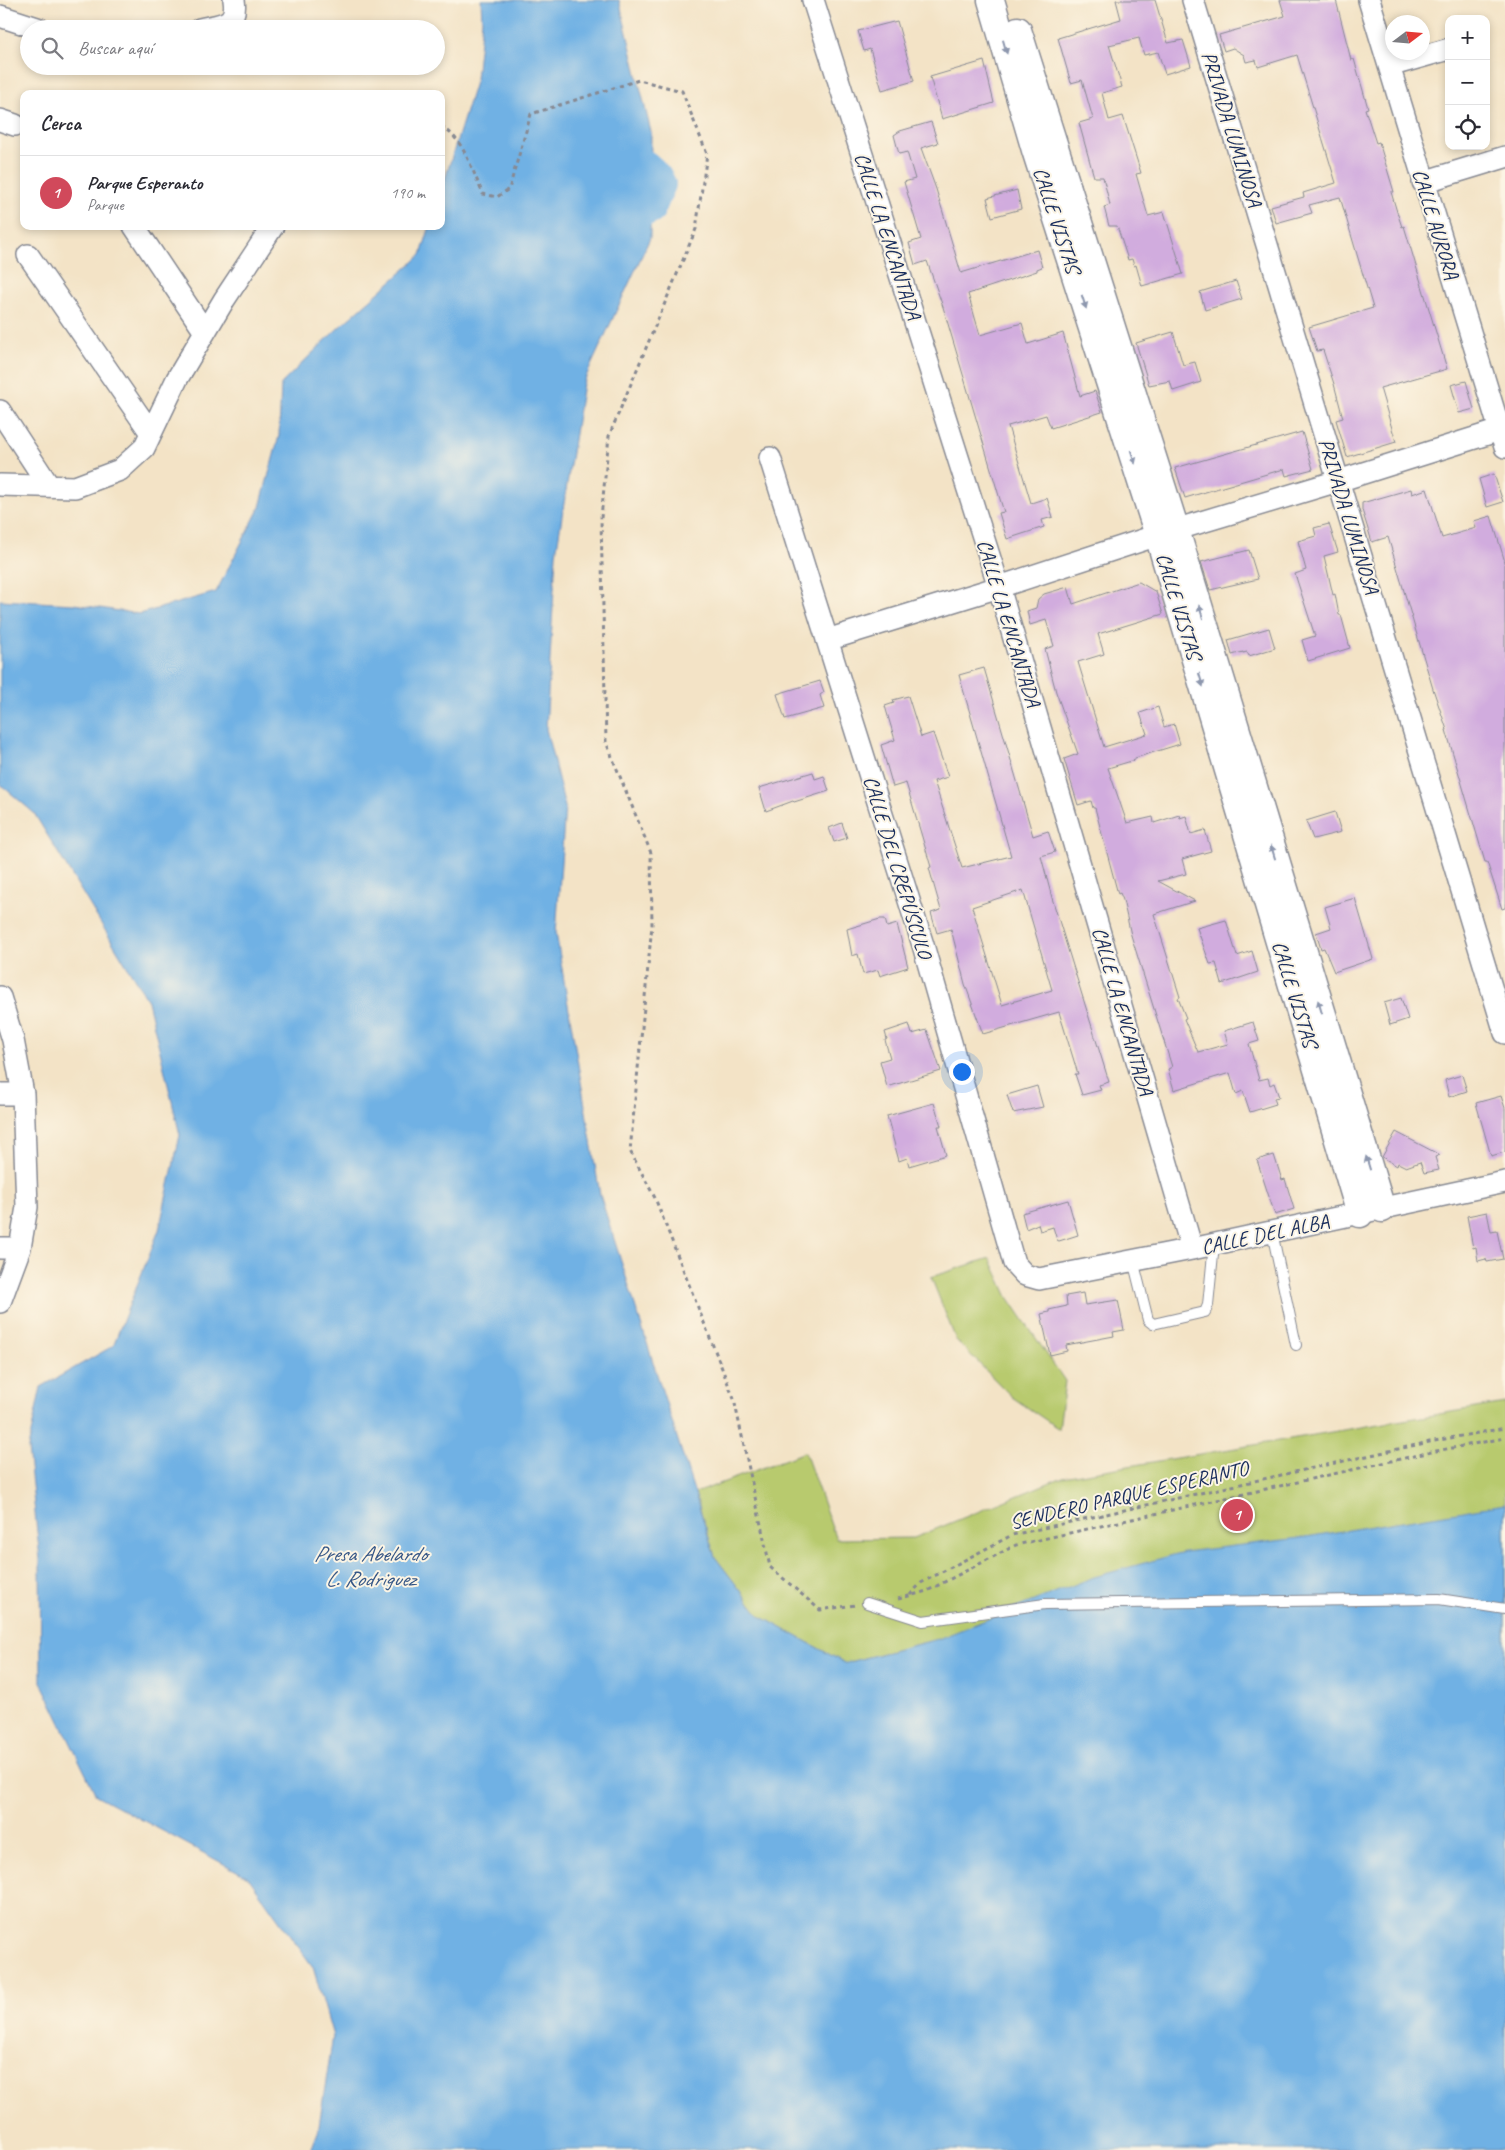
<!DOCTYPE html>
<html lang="es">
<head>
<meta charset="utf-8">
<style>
	body { margin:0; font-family:Caveat,sans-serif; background:#f2f2f3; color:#2b2b33 }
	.controls { position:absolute; right:15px; top:15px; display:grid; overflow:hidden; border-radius:10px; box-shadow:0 2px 8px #0003 }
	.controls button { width:45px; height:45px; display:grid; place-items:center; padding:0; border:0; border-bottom:1px solid #e1e1e2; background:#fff; color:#2b2b33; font:25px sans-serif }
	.compass { position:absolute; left:1385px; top:15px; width:45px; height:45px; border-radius:50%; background:#fff; box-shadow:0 2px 8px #0003; rotate:74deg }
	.you { position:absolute; left:961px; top:1071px; width:18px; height:18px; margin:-12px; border:4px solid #fff; border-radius:50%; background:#1a73e8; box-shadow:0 0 0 8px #1a73e833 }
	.badge { display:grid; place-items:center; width:32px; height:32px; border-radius:50%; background:#d1495b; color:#fff; font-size:16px; font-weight:700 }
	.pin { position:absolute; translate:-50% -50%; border:2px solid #fff; box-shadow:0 1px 5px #0006 }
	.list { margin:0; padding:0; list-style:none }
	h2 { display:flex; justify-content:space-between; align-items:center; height:65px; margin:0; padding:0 20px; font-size:21px }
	h2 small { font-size:16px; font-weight:400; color:#7c7c81 }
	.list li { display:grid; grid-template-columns:32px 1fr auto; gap:15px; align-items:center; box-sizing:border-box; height:75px; padding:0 20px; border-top:1px solid #e1e1e2 }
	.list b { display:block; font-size:19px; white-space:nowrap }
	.list p { margin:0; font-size:16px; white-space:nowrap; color:#7c7c81 }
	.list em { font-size:16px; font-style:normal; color:#7c7c81 }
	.icon { flex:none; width:28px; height:28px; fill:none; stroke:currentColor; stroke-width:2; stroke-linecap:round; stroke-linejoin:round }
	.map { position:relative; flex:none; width:1505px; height:2150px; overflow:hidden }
	.search { position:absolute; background:#fff; box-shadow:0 2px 8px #0003; left:20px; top:20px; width:425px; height:55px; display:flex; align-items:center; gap:12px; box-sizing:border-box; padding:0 18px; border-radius:28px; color:#7c7c81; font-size:19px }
	.panel { position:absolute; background:#fff; box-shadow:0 2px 8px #0003; left:20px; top:90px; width:425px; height:140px; border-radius:10px }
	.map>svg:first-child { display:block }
	.park { fill:#b8ca6e; stroke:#6a7c66 }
	.water { fill:#70b1e4; stroke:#4670a1 }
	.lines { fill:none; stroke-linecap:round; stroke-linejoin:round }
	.river { stroke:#70b1e4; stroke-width:32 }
	.building { fill:#d1acde; fill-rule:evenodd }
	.service-casing { stroke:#878992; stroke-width:12 }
	.minor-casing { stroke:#878992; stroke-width:24 }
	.tertiary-casing { stroke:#878992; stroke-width:29 }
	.path { stroke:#878992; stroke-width:3; stroke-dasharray:4 4; stroke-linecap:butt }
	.service { stroke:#fff; stroke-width:10 }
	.minor { stroke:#fff; stroke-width:21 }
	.tertiary { stroke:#fff; stroke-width:26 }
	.oneway { fill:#8d97ae }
	.labels { text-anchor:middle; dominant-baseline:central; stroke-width:4; stroke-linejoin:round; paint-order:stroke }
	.street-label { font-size:21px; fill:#1b2f5e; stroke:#fcf5e5 }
	.water-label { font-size:22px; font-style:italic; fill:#355686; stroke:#fcf5e5 }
</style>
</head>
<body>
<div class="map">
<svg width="1505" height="2150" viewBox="0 0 1505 2150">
	<rect width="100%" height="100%" fill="#fcf5e5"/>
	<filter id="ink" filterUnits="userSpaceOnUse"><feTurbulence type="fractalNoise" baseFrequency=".02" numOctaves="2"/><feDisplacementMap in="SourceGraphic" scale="10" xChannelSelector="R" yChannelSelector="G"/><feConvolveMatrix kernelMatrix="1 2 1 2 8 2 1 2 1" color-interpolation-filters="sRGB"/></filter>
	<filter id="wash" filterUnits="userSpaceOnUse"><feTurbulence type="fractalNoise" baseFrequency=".0096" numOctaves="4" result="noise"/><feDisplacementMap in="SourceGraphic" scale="20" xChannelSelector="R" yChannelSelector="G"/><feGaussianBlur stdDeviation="1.12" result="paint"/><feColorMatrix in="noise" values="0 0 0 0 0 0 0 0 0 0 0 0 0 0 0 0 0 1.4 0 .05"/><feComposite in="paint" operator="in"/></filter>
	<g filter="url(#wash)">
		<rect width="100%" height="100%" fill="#f3e3c6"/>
		<!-- park -->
		<path class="park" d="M990,1258L1008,1297L1065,1381L1059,1429L1012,1397L956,1340L931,1277Z
			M1505,1403V1642L938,1639L845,1663L760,1616L715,1557L695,1493L805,1452L836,1539L914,1538L1063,1477Z"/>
		<!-- water -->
		<path class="water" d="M481,0H619L651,132L650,238L583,383L556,554L546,729L565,807L556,933L600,1195L715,1557L760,1616L845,1663L938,1639L1094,1577L1184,1552L1300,1538L1505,1504V2150H311L318,2132L333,2036L313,1967L248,1877L96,1795L41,1682L40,1559L28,1448L41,1387L113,1346L159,1230L180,1135L148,1001L34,813L0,784V600L74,604L139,614L216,592L260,507L279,436L281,384L335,331L421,255L430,226H441V192L476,79L482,20Z"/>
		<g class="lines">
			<!-- river -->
			<path class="river" d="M611,150C631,157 650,164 660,184L650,208L613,225L611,229"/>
		</g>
		<g id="blocks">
			<!-- building -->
			<path class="building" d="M1116,0H1155L1168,43L1183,40L1191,66L1165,74L1158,52L1144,55L1139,38L1109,45L1122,87L1102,93L1109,120L1123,116L1141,173L1136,174L1148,216L1164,212L1183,274L1142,286L1136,265L1134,266L1132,259L1128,260L1117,226H1109L1104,207L1110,205L1103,177H1094L1079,123L1093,119L1082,80L1071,83L1058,38L1121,19Z
				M1280,0H1336L1351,60L1354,59L1368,108L1365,109L1376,143L1379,142L1394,192H1391L1397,212L1402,227L1404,226L1447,369L1380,388L1396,442L1347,457L1336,420L1343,418L1334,384L1323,350L1317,351L1309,327L1373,308L1358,258L1340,197L1309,205L1312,213L1276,223L1271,206L1304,197L1303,193L1336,183L1308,91L1297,55L1258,67L1256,60L1246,62L1244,55L1233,48L1224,51L1219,35L1285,16Z
				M897,21L914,81L882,90L870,49L864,51L858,31Z
				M984,61L994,103L942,119L930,77Z
				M931,122L938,143L921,148L936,189L961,273L1037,250L1042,267L1037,269V271L968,294L980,335L1022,323L1028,344L1063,333L1080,396L1095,391L1102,412L1051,428L1046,415L1008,426L1031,503L1047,498L1053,517L1042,520L1044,527L1007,539L999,513L1004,512L999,496L943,307L927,261L915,265L909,243L921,239L904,182L915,179L907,152L899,154L894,135L900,131Z
				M1017,190L1021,209L992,217L987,198Z
				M1236,281L1242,299L1205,310L1200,292Z
				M1173,332L1183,365L1195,362L1201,382L1173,391L1170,381L1149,385L1136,343Z
				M1466,381L1474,409L1459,413L1451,385Z
				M1302,432L1313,469L1286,476L1284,469L1185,498L1175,468Z
				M1494,474L1503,502L1487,507L1479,479Z
				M1411,489L1412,494L1427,489L1442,538L1476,528L1474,521L1491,516L1505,562V908L1502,909L1487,862H1485L1446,730H1447L1433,689L1388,537L1372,542L1362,510V503Z
				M1329,524L1338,552L1324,556L1333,595L1335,594L1339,615H1341L1350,648L1308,661L1302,640L1315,636L1295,574L1306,570L1298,541L1316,536L1314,528Z
				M1249,550L1258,579L1210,590L1201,562Z
				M1139,582L1156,592L1163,614L1098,634L1104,654L1078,662L1104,747L1147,734L1140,713L1158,707L1164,727L1174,724L1180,744L1135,758V760L1108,768L1127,823L1153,817L1154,823L1179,815L1180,818L1186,816L1191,834L1205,830L1211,851L1182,859L1186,874L1158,881L1195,901L1154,914L1180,997L1178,998L1186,1018L1184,1019L1198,1052L1228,1044L1224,1031L1253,1022L1259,1041L1249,1044L1259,1080L1268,1078L1270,1085L1274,1083L1279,1097L1274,1098L1276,1104L1250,1112L1243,1091L1236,1094L1230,1073L1174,1090L1168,1069L1172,1067L1131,935L1123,900L1120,893L1118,894L1095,808H1093L1091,801L1078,805L1064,759L1078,754L1056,692L1045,649L1054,646L1046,620L1030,625L1027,611L1036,608L1038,599L1044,594L1068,587L1073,604Z
				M1269,628L1275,648L1249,656L1247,652L1243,653V652L1232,655L1228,640Z
				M984,668L1033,836L1048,831L1055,852L1041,856L1052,898L1109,1082L1099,1085L1101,1090L1082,1095L1075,1074H1078L1059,1012L983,1034L965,984L951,929L937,933L931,913L941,910L929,868L931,867L906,783L893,787L881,745L895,740L885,706L894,703L893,700L908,696L921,737L933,733L948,777L934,781L962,868L1011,856L959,675ZM1023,890L1052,990L1002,1005L972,907Z
				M820,681L824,692L820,695L824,708L785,719L777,694Z
				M813,772L815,779L824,776L829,791L794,802L793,801L766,811L759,788Z
				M1335,812L1341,832L1313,839L1306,821Z
				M842,823L847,838L834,842L829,828Z
				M1355,898L1373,959L1334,972L1324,948L1321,949L1316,933L1331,928L1325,907Z
				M880,919H885L887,927L897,924L908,967L880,976L878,970L863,974L858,954L852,956L847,929Z
				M1226,920L1237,956L1252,951L1258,972L1222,984L1216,963L1210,964L1197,928Z
				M1401,998L1408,1019L1390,1025L1384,1003Z
				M909,1024L912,1034L927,1030L941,1071L887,1087L880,1061L890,1058L885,1040L887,1039L885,1032Z
				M1462,1075L1467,1091L1449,1097L1445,1080Z
				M1037,1086L1043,1107L1013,1113L1007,1095Z
				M1501,1096L1505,1108V1152L1491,1156L1476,1103Z
				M934,1103L941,1126H938L946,1155L909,1166L907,1158L899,1161L887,1116Z
				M1396,1132L1440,1155L1435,1157L1439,1170L1424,1173L1420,1162L1406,1167L1398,1163L1397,1166L1382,1157Z
				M1274,1155L1282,1180L1285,1179L1294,1209L1275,1215L1257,1160Z
				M1068,1200L1078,1235L1059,1241L1057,1240L1053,1227L1040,1231L1038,1224L1026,1229L1022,1213Z
				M1487,1212L1491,1232L1497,1231L1503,1259L1487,1262L1486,1259L1478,1261L1476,1247L1473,1248L1467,1216Z
				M1083,1293L1085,1305L1118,1300L1124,1330L1113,1332L1114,1336L1066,1345L1067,1351L1050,1355L1041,1314L1049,1312V1310L1067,1306L1066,1296Z"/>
		</g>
	</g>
	<g filter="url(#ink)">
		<use href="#blocks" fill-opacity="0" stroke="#878992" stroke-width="1"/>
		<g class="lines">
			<!-- service casing -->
			<g class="service-casing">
				<path id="service" d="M1272,1232L1296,1345
					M1133,1260L1148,1320L1153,1324L1205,1312L1208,1305L1214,1244
					M867,1603L923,1621L1045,1604L1439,1599L1505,1609"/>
			</g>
			<!-- minor casing -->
			<g class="minor-casing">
				<path id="minor" d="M813,0L999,587L1192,1249
					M1193,0L1505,1033
					M1369,0L1505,447
					M0,16L40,29
					M200,29C220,24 238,26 234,0
					M1389,66L1449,49
					M0,120L15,125
					M1423,182L1505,157
					M134,226L205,332
					M28,255L151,433
					M0,411L49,486
					M770,458L923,945L1014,1263L1025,1275L1039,1279L1192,1249L1505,1182
					M0,485L75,487L120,470L144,448L177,379L224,300L273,226
					M827,640L999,587L1158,535L1338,481L1500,430
					M0,997L13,1040L23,1094L27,1207L20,1248L0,1302
					M0,1094H23
					M0,1248H20"/>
			</g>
			<!-- tertiary casing -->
			<g class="tertiary-casing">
				<path id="tertiary" d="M991,0L1035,150L1158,535L1360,1214
					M1018,30L1176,530L1382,1209"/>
			</g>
			<!-- path -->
			<path class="path" d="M441,127C463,136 473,173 483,194L497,197L509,189L531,114L639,80L682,91L707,154L696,229L609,436L601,518L606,742L651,853L652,925L630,1151L655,1198L734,1399L770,1567L820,1610L855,1605
				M910,1595L921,1583L1012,1535L1434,1441L1505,1428
				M898,1599L927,1591L1016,1545L1436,1451L1505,1438"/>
			<!-- service -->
			<use href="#service" class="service"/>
			<!-- minor -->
			<use href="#minor" class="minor"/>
			<!-- tertiary -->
			<use href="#tertiary" class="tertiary"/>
		</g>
		<!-- one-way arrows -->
		<defs><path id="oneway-solid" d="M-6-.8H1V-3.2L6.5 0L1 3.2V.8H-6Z" transform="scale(1.25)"/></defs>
		<g class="oneway">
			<use href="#oneway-solid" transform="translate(1005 47) rotate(74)"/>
			<use href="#oneway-solid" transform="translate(1084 302) rotate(72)"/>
			<use href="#oneway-solid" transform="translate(1133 457) rotate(72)"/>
			<use href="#oneway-solid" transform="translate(1201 612) rotate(-107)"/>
			<use href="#oneway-solid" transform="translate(1201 680) rotate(73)"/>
			<use href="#oneway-solid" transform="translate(1273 852) rotate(-107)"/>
			<use href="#oneway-solid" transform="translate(1320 1007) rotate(-107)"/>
			<use href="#oneway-solid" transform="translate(1368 1163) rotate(-107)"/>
		</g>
	</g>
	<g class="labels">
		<!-- street labels -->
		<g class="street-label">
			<text transform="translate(1232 129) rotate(73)">PRIVADA LUMINOSA</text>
			<text transform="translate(1057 220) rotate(72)">CALLE VISTAS</text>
			<text transform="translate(1436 224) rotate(73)">CALLE AURORA</text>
			<text transform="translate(888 236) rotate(72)">CALLE LA ENCANTADA</text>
			<text transform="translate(1349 516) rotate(73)">PRIVADA LUMINOSA</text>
			<text transform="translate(1179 606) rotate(73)">CALLE VISTAS</text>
			<text transform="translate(1009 623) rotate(73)">CALLE LA ENCANTADA</text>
			<text transform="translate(898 867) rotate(73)">CALLE DEL CREPÚSCULO</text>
			<text transform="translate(1295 994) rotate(73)">CALLE VISTAS</text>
			<text transform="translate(1123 1011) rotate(74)">CALLE LA ENCANTADA</text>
			<text transform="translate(1265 1234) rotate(-12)">CALLE DEL ALBA</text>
			<text transform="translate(1129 1495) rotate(-13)">SENDERO PARQUE ESPERANTO</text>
		</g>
		<!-- water labels -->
		<g class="water-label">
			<text x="370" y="1554">Presa Abelardo<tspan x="370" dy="25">L. Rodriguez</tspan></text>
		</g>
	</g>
</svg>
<div class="controls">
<button>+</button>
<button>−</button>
<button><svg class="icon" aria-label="locate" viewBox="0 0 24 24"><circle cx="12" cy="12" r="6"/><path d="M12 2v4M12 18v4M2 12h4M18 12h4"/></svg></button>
</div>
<svg class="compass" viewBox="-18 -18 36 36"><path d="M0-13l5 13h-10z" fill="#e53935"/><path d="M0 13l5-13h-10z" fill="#7c7c81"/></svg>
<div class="you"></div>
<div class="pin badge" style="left:1237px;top:1515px">1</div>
<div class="search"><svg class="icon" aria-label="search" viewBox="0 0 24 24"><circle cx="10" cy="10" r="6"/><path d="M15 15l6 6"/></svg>Buscar aquí</div>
<section class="panel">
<h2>Cerca<small></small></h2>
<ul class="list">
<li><span class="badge">1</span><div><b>Parque Esperanto</b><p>Parque</p></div><em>190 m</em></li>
</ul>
</section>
</div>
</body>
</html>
